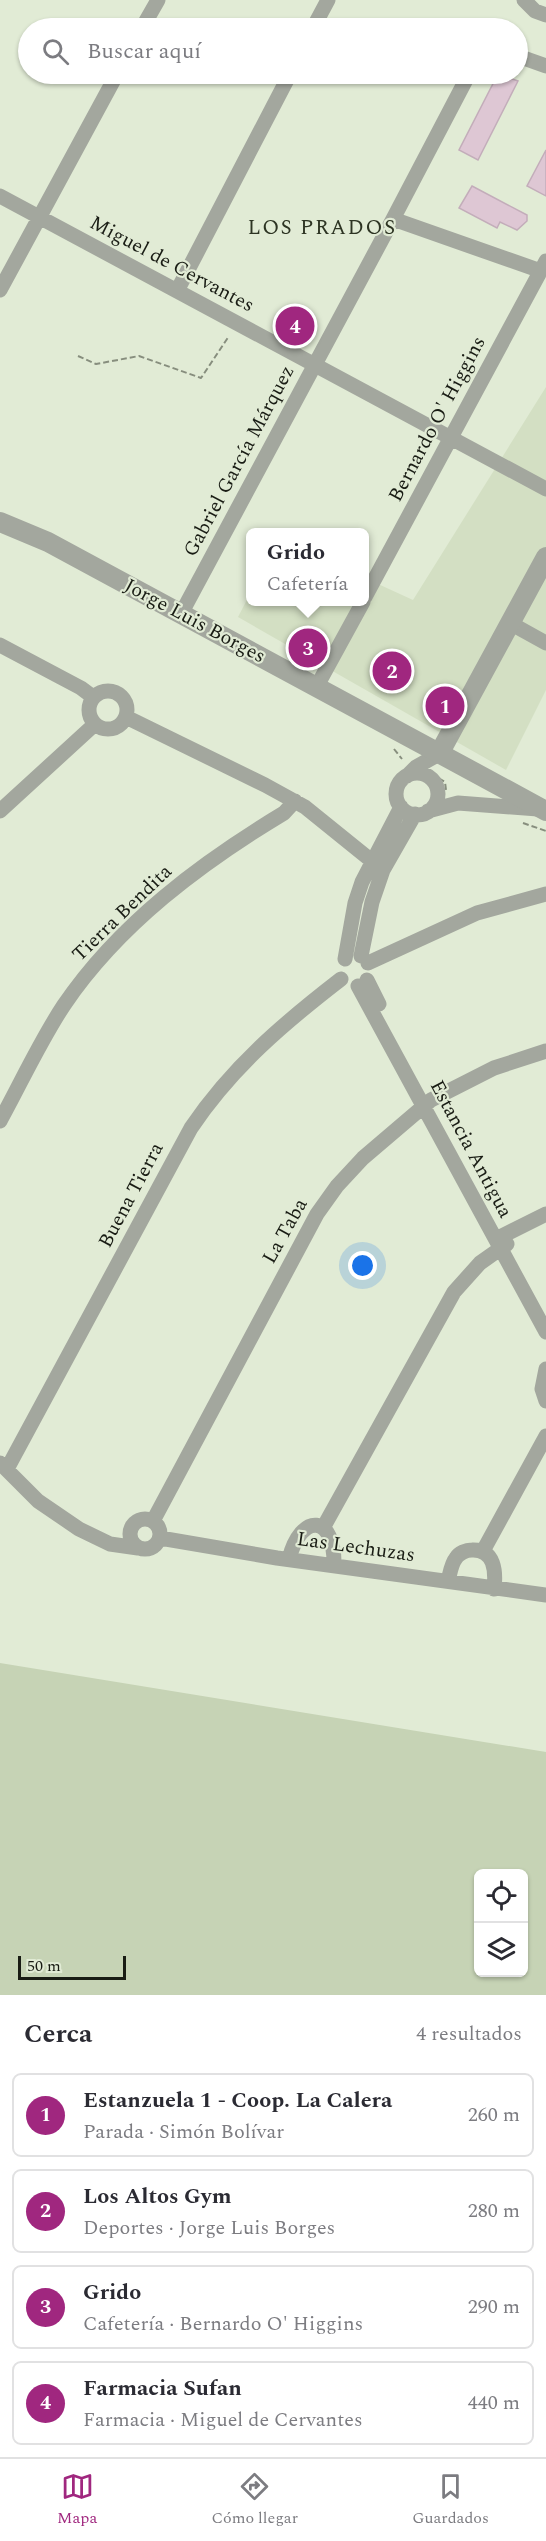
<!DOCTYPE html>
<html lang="es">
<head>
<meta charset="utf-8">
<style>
	body { margin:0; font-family:Spectral,serif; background:#f2f2f3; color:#2b2b33 }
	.controls { position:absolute; right:18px; bottom:18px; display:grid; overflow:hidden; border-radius:9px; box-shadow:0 2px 4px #0004 }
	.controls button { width:54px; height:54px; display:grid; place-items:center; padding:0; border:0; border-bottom:2px solid #e1e1e2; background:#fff; color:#2b2b33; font:30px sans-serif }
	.scale { position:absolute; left:18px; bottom:15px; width:108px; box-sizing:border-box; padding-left:6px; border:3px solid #191c14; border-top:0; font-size:16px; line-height:21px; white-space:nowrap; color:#191c14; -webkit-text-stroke:4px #e1ebd5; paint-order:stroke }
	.you { position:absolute; left:363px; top:1266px; width:21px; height:21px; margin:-15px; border:4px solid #fff; border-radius:50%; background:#1a73e8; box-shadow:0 0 0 9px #1a73e833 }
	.badge { display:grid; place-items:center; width:39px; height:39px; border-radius:50%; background:#a0277f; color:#fff; font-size:20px; font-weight:700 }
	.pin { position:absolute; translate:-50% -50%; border:3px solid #fff; box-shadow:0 2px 6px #0006 }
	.popup { position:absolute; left:246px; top:528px; width:123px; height:78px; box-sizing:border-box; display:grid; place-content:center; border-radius:9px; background:#fff; filter:drop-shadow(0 2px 4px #0005); font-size:20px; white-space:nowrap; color:#7c7c81 }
	.popup b { font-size:22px; color:#2b2b33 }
	.popup::after { content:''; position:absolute; left:50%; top:100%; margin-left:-12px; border:12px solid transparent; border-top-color:#fff }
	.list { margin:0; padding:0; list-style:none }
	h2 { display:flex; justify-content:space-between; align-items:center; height:78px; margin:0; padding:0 24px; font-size:26px }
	h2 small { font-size:20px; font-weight:400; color:#7c7c81 }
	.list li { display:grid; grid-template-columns:39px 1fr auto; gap:18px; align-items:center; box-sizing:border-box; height:84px; margin:0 12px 12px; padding:0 12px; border:2px solid #e1e1e2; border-radius:9px }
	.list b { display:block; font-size:22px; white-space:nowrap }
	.list p { margin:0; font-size:20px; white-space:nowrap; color:#7c7c81 }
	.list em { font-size:20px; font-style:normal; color:#7c7c81 }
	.icon { flex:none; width:33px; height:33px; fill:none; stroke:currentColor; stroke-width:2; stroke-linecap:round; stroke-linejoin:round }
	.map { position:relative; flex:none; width:546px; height:1995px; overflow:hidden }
	.search { position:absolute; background:#fff; box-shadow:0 2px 4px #0004; left:18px; right:18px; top:18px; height:66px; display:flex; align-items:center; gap:15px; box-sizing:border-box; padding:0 21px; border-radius:33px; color:#7c7c81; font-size:22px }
	.sheet { height:462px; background:#fff }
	nav { display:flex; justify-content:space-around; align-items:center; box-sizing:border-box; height:84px; border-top:2px solid #e1e1e2; background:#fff; font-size:16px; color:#7c7c81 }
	nav a { display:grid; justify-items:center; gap:3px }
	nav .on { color:#a0277f }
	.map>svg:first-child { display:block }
	.built { fill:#d3dfc3 }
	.green { fill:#c6d3b5; fill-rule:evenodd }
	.building { fill:#dec7d4; stroke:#c3adba; stroke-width:1.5 }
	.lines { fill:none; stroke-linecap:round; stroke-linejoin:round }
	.path { stroke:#878e7e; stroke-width:2; stroke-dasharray:6 3; stroke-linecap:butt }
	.minor { stroke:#a3a79e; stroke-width:15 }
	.tertiary { stroke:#a3a79e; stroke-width:20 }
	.labels { text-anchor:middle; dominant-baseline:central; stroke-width:4.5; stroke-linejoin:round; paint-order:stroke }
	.street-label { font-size:20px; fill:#191c14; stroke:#e1ebd5 }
	.neighbourhood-label { font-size:21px; letter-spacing:1.5px; fill:#2d3423; stroke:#e1ebd5 }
</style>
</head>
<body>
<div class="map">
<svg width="546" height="1995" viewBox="0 0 546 1995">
	<rect width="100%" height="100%" fill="#e1ebd5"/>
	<!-- built -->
	<path class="built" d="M546,387V690L506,770L238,617L251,592V602H365V578L413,600Z"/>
	<!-- green -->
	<path class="green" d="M0,1663L546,1752V1995H0ZM478,1874H524V1972H478Z"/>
	<!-- building -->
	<path class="building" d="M498,74L518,81L478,160L459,150Z
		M546,150V196L527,186Z
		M472,186L527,215V221L517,230L500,222L497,228L459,208Z"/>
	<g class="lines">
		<!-- path -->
		<path class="path" d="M78,356L96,364L139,356L201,378L229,336
			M394,749L402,759
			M431,774L445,782L446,790
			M523,823L546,831"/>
		<!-- minor -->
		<path class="minor" d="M524,0L535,11L546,15
			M142,28L158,0
			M313,28L328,0
			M518,56L546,66
			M0,196L546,489
			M393,219L541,271
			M0,290L117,74
			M177,291L290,74
			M365,597L546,261
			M181,614L393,219L469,74
			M510,623L546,643
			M0,645L81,688L93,697
			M317,686L363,602
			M89 710a19 19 0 1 1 38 0a19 19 0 1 1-38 0Z
			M126,717L265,785L305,807L383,870
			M396 794a21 21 0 1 1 42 0a21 21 0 1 1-42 0Z
			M407,776L416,767L439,754
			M0,811L95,724
			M428,811L458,803L538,809
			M361,956L372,902L383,870L415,814
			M345,959L355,903L362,882L401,807
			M368,963L477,913L546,894
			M367,980L379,1004
			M358,986L546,1332
			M0,1121C21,1083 40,1041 64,1005C119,924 201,863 284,813L295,801
			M496,1239L546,1214
			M546,1369L542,1389L546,1401
			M0,1463L38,1501L79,1529L110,1544L138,1548
			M7,1469L191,1128C232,1067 284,1023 341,979
			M130 1534a15 15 0 1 1 30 0a15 15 0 1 1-30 0Z
			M153,1521L317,1214L337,1186L363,1158L431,1100L494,1068L546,1051
			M323,1528L454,1292L480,1263L507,1244
			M160,1538L277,1558L546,1595
			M483,1551L546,1436
			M289,1559C301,1512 335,1514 334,1565
			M448,1581C450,1574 451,1564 456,1558C459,1553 466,1550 472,1550C495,1549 496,1572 494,1589"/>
		<!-- tertiary -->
		<path class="tertiary" d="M0,522L48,542L546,811
			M439,754L546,557"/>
	</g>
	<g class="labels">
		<!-- street labels -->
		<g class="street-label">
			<text transform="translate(172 264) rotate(28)">Miguel de Cervantes</text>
			<text transform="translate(437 419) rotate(-62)">Bernardo O' Higgins</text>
			<text transform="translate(239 461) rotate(-62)">Gabriel García Márquez</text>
			<text transform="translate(195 621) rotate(28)">Jorge Luis Borges</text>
			<text transform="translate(122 913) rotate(-44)">Tierra Bendita</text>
			<text transform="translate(471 1149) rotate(62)">Estancia Antigua</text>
			<text transform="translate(131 1195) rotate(-62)">Buena Tierra</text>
			<text transform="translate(285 1231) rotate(-61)">La Taba</text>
			<text transform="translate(356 1547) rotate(8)">Las Lechuzas</text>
		</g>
		<!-- neighbourhood labels -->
		<g class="neighbourhood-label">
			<text x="322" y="228">LOS PRADOS</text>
		</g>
	</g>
</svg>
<div class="controls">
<button><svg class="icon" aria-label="locate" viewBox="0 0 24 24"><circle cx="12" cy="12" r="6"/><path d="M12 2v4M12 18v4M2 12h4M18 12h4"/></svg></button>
<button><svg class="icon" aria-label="layers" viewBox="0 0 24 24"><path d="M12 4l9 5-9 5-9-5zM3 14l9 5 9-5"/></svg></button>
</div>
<div class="scale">50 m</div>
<div class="you"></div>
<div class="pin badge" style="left:445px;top:706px">1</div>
<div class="pin badge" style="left:392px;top:671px">2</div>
<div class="pin badge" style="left:308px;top:648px">3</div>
<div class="popup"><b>Grido</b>Cafetería</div>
<div class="pin badge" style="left:295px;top:326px">4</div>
<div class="search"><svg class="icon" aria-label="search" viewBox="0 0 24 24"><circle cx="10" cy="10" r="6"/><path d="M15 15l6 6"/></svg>Buscar aquí</div>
</div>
<section class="sheet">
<h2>Cerca<small>4 resultados</small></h2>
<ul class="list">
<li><span class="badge">1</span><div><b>Estanzuela 1 - Coop. La Calera</b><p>Parada · Simón Bolívar</p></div><em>260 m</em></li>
<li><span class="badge">2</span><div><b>Los Altos Gym</b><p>Deportes · Jorge Luis Borges</p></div><em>280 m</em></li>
<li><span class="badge">3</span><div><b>Grido</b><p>Cafetería · Bernardo O' Higgins</p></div><em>290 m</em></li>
<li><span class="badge">4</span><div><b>Farmacia Sufan</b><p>Farmacia · Miguel de Cervantes</p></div><em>440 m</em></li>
</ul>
</section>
<nav>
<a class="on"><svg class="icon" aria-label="map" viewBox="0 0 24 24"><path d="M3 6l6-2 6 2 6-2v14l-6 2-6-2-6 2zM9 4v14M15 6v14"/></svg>Mapa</a>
<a><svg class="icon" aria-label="directions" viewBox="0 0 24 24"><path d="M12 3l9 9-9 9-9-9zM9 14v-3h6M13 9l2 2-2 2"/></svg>Cómo llegar</a>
<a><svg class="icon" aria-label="saved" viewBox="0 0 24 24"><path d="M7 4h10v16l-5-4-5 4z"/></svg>Guardados</a>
</nav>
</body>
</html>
